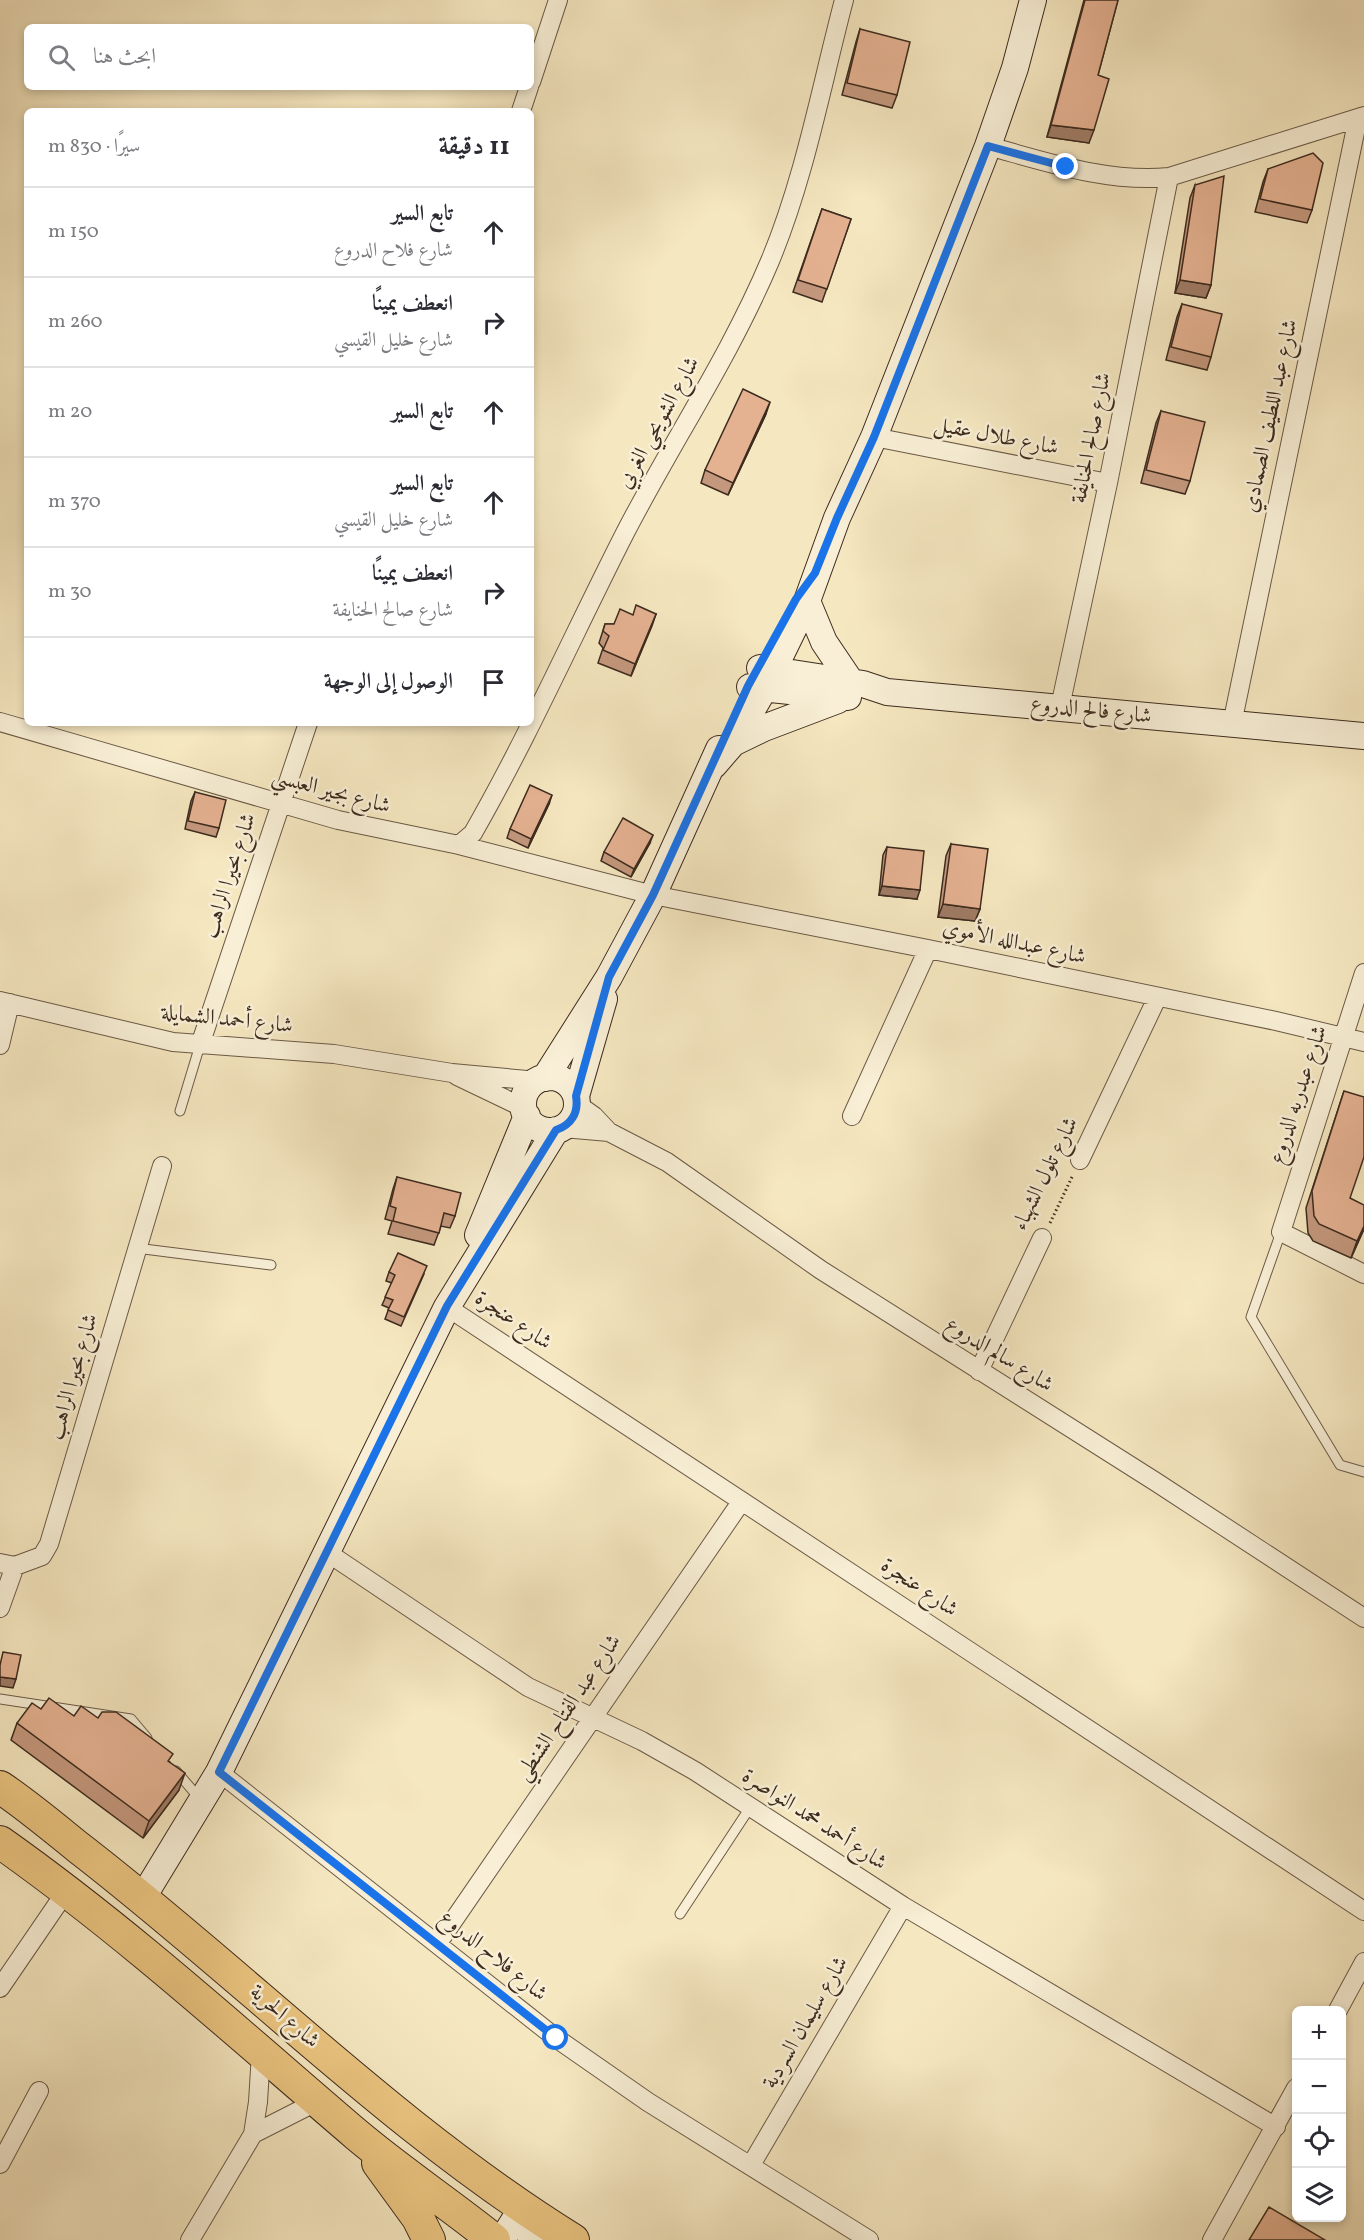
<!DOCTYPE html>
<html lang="ar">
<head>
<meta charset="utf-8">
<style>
	body { margin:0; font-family:Vollkorn,Amiri,serif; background:#f2f2f3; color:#2b2b33; direction:rtl }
	.controls { position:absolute; right:18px; bottom:18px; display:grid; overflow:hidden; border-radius:9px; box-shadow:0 3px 9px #0003 }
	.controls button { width:54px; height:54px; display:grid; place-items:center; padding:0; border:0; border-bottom:2px solid #e1e1e2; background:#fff; color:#2b2b33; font:30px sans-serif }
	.stop { position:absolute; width:18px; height:18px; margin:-14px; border:4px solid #1a73e8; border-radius:50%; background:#fff }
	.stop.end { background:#1a73e8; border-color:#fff; box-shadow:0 2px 6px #0008 }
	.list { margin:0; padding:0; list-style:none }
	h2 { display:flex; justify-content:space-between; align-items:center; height:78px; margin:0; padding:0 24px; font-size:26px }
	h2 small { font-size:20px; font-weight:400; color:#7c7c81 }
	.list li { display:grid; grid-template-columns:39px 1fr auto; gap:18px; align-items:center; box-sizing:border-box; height:90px; padding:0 24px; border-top:2px solid #e1e1e2 }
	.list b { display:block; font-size:22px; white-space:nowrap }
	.list p { margin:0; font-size:20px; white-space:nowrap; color:#7c7c81 }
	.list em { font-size:20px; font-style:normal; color:#7c7c81 }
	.icon { flex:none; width:33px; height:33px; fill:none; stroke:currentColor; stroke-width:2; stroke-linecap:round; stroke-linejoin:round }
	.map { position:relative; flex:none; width:1364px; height:2240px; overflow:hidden; direction:ltr }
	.search { position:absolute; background:#fff; box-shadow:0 3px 9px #0003; left:24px; top:24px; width:510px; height:66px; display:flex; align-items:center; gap:15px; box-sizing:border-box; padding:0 21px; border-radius:9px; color:#7c7c81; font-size:22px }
	.panel { position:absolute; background:#fff; box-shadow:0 3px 9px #0003; left:24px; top:108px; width:510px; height:618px; border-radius:9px; direction:rtl }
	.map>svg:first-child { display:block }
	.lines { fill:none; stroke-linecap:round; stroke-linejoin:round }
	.lane-casing { stroke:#6b5a46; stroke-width:11 }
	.street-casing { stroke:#6b5a46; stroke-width:20 }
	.secondary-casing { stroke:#3d2b1e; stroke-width:28 }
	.highway-casing { stroke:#3d2b1e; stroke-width:34 }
	.path { stroke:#3d2b1e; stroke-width:3; stroke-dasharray:1.5 3; stroke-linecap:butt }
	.lane { stroke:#f8efd6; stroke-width:9 }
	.street { stroke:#f8efd6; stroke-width:18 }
	.secondary { stroke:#f8efd6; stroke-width:26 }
	.highway { stroke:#eac480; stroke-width:32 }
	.wall { fill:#c4987d; stroke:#3d2b1e; stroke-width:1.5 }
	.shaded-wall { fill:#a07c66; stroke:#3d2b1e; stroke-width:1.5 }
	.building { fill:#e4b191; stroke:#3d2b1e; stroke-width:1.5 }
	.route { stroke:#1a73e8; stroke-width:8 }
	.labels { text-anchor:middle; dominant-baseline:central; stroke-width:5; stroke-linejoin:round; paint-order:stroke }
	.street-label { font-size:22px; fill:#3d2b1e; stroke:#f8efd6 }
</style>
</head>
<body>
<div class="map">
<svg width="1364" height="2240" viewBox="0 0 1364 2240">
	<rect width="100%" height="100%" fill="#f5e7c0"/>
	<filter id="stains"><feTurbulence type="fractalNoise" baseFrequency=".00333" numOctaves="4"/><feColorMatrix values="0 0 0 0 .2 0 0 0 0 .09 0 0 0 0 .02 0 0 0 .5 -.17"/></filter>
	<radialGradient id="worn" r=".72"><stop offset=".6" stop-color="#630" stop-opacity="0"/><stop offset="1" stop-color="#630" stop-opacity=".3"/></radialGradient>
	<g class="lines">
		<!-- lane casing -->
		<g class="lane-casing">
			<path id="lane" d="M180,1111L200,1045
				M1281,1232L1251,1317L1340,1465L1364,1472
				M136,1248L271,1265
				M0,1699L131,1719L147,1738
				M176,1771L200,1799
				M680,1914L751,1806"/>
		</g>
		<!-- street casing -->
		<g class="street-casing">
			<path id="street" d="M531,82L558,0
				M521,111L529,87
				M988,146C1047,162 1108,183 1169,177L1364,116
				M874,437L1108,483
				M1060,707L1108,483L1169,177
				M0,722L338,820L459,845L653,895L928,949L1276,1021L1364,1042
				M1232,724L1358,118
				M459,845L473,833C529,735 574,633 625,533C672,442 730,356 770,261C805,177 821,87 844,0
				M1364,973L1281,1232L1364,1274
				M0,1001L173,1042L334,1054L452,1073L538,1081
				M0,1045L10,1003
				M200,1045L308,723
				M457,1076L524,1108
				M577,1104L594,1116L609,1132L667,1162L821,1270L1156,1482L1364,1618
				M852,1116L928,949
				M563,1128L609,1132
				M1080,1160L1157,998
				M447,1307L1364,1911
				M979,1371L1042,1238
				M328,1553L528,1687L642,1741L695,1771L903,1906L1276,2127
				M0,1563L15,1566L42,1556L49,1544L162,1166
				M0,1608L15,1566
				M219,1772L556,2038L648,2102L869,2240
				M438,1943L741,1502
				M0,1988L67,1890
				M1338,2010L1364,1962
				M253,2134L318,2101
				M0,2164L39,2091
				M751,2165L903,1906
				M190,2240L253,2134L258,2102L261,2053
				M1212,2240L1296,2088"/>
		</g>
		<!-- secondary casing -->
		<g class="secondary-casing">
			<path id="secondary" d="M807,601L824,642L851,682
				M760,668L863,684L887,692L1364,736
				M750,687L848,697
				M733,743L764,728L838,700
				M714,765L733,743L764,689L807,601L837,518L874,437L988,146L1015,68L1033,0
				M523 1104a27 27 0 1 1 54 0a27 27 0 1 1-54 0Z
				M545,1078L609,977L653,895L719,749
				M576,1096L604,999
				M478,1235L527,1116
				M143,1897L219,1772L447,1307L556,1130
				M502,2240L522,2208
				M531,2240L543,2222"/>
		</g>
		<!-- highway casing -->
		<g class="highway-casing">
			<path id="highway" d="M0,1787C27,1805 53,1827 79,1848C245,1976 394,2129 573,2240
				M0,1842C126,1931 240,2035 357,2135C401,2172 449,2204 494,2240
				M378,2163L418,2218L429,2240"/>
		</g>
		<!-- path -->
		<path class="path" d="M1050,1223L1073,1175"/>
		<!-- lane -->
		<use href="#lane" class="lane"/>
		<!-- street -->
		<use href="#street" class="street"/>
		<!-- secondary -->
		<use href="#secondary" class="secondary"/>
		<!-- highway -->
		<use href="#highway" class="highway"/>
	</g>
	<!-- wall -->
	<path class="wall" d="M1084,0H1118L1098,75L1089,143L1047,137Z
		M860,29L897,95L892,108L842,95L856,42Z
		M1268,169L1312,210L1307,223L1255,212L1263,182Z
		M1195,185L1211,285L1206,298L1175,293L1190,198Z
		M822,209L851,219L822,302L793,292Z
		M1182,304L1211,357L1207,370L1166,360L1177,317Z
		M1161,411L1190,481L1185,494L1141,483L1156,423Z
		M766,414L728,495L701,483L705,470Z
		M656,614L631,676L598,663L603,648L599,643L605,624H614Z
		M195,792L219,828L216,837L185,829L191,801Z
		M549,804L528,848L507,838L510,829Z
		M650,843L631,877L601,861L604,852Z
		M951,844L980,909L975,921L938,917L946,856Z
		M887,847L917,899L879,895L883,855Z
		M1344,1091L1350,1198L1364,1229L1351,1258L1313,1241L1308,1233L1306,1208Z
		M397,1177L455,1216L450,1228L441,1226L434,1245L388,1234L392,1221L385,1219L393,1189Z
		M389,1272L424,1274L401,1326L385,1319L389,1308L382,1305L392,1283L386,1281Z
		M41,1709L74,1716L98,1718L170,1762L179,1790L143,1838L11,1740L17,1723Z"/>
	<!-- shaded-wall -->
	<path class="shaded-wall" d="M1051,125L1094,130L1089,143L1047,137Z
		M1180,280L1211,285L1206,298L1175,293Z
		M770,402L766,414L728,495L733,483Z
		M656,614L652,626L631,676L635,664Z
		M552,795L549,804L528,848L531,839Z
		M653,835L650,843L631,877L634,869Z
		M882,886L920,890L917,899L879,895Z
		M943,904L980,909L975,921L938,917Z
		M1364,1226V1229L1351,1258L1357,1241Z
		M0,1677L16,1679L13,1688L0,1686Z
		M185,1773L179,1790L143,1838L149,1821Z"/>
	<!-- building -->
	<path class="building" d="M1085,0H1118L1098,75L1109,79L1094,130L1051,125Z
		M860,29L910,42L897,95L847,83Z
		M1313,153L1323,163L1312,210L1260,199L1268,169Z
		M1224,176L1211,285L1180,280L1195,185Z
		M822,209L851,219L827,289L798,280Z
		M1182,304L1222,314L1211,357L1171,347Z
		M743,389L770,402L733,483L705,470Z
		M1161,411L1205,422L1190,481L1146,470Z
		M636,605L656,614L635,664L603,650L609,636L603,631L605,624H614L620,609L633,615Z
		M530,785L552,795L531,839L510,829Z
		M195,792L226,800L219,828L188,821Z
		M623,818L653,835L634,869L604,852Z
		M951,844L988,849L980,909L943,904Z
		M887,847L924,851L920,890L882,886Z
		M1344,1091L1364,1097V1157L1350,1198L1364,1205V1226L1357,1241L1319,1224L1314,1216L1312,1191Z
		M397,1177L461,1193L455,1216L444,1213L439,1233L393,1221L396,1208L390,1206Z
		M398,1253L427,1266L404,1317L388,1310L393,1300L385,1297L395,1275L389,1272Z
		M3,1652L21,1655L16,1679L0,1677V1665Z
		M49,1698L74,1716L81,1706L98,1718L102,1712H116L173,1754L168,1761L185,1773L149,1821L17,1723L32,1703L41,1709Z
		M1269,2207L1325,2240H1249Z"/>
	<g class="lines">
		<!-- route -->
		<path class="route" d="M556,2038L219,1772L447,1306L556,1130C571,1125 579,1113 576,1096L609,977L653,895L748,686L796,599L815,573L837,518L874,437L988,146L1066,167"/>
	</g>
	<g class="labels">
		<!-- street labels -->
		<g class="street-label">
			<text transform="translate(1271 416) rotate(-78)">شارع عبد اللطيف الصمادي</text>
			<text transform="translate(659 423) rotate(-61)">شارع الشويحي الغربي</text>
			<text transform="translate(996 437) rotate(11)">شارع طلال عقيل</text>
			<text transform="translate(1092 438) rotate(-79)">شارع صالح الحنايفة</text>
			<text transform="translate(1091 711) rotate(6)">شارع فالح الدروع</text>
			<text transform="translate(331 792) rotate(15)">شارع بجير العبسي</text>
			<text transform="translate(230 876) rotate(-72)">شارع بحيرا الراهب</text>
			<text transform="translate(1014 943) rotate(12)">شارع عبدالله الأموي</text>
			<text transform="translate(227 1020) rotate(6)">شارع أحمد الشمايلة</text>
			<text transform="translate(1299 1095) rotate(-72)">شارع عبدربه الدروع</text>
			<text transform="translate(1046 1174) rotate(-64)">شارع تلول الشهباء</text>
			<text transform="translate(513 1321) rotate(34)">شارع عنجرة</text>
			<text transform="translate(999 1355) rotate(32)">شارع سالم الدروع</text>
			<text transform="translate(74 1377) rotate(-74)">شارع بحيرا الراهب</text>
			<text transform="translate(919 1588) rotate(34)">شارع عنجرة</text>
			<text transform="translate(569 1708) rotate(-56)">شارع عبد الفتاح الشنطي</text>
			<text transform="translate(814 1820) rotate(33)">شارع أحمد محمد النواصرة</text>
			<text transform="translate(493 1956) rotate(39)">شارع فلاح الدروع</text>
			<text transform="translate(284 2017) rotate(41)">شارع الحرية</text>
			<text transform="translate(806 2023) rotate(-60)">شارع سليمان السردية</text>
		</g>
	</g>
	<rect width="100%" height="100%" filter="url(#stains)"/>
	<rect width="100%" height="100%" fill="url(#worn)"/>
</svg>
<div class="controls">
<button>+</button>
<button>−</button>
<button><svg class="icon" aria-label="locate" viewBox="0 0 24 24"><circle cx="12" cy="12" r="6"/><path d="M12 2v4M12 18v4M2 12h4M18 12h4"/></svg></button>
<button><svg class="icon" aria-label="layers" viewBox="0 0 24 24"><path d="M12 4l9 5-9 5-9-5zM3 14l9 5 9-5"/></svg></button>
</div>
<div class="stop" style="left:556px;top:2038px"></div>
<div class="stop end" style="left:1066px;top:167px"></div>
<div class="search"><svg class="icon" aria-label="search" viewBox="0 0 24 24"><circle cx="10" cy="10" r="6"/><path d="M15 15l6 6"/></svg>ابحث هنا</div>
<section class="panel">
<h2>11 دقيقة<small>سيرًا · 830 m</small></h2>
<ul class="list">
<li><svg class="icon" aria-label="ahead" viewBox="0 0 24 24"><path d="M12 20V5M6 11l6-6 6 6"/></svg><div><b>تابع السير</b><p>شارع فلاح الدروع</p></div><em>150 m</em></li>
<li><svg class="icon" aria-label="right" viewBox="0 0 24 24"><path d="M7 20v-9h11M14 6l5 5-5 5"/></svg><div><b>انعطف يمينًا</b><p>شارع خليل القيسي</p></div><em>260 m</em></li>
<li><svg class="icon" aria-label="ahead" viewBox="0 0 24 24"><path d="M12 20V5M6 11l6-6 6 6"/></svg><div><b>تابع السير</b></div><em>20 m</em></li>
<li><svg class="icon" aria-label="ahead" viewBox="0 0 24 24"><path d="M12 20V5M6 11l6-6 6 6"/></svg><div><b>تابع السير</b><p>شارع خليل القيسي</p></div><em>370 m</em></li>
<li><svg class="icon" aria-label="right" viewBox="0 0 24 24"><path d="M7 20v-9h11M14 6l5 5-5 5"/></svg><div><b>انعطف يمينًا</b><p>شارع صالح الحنايفة</p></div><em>30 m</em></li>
<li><svg class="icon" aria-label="arrive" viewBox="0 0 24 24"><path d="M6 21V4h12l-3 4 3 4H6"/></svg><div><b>الوصول إلى الوجهة</b></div></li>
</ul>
</section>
</div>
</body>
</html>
